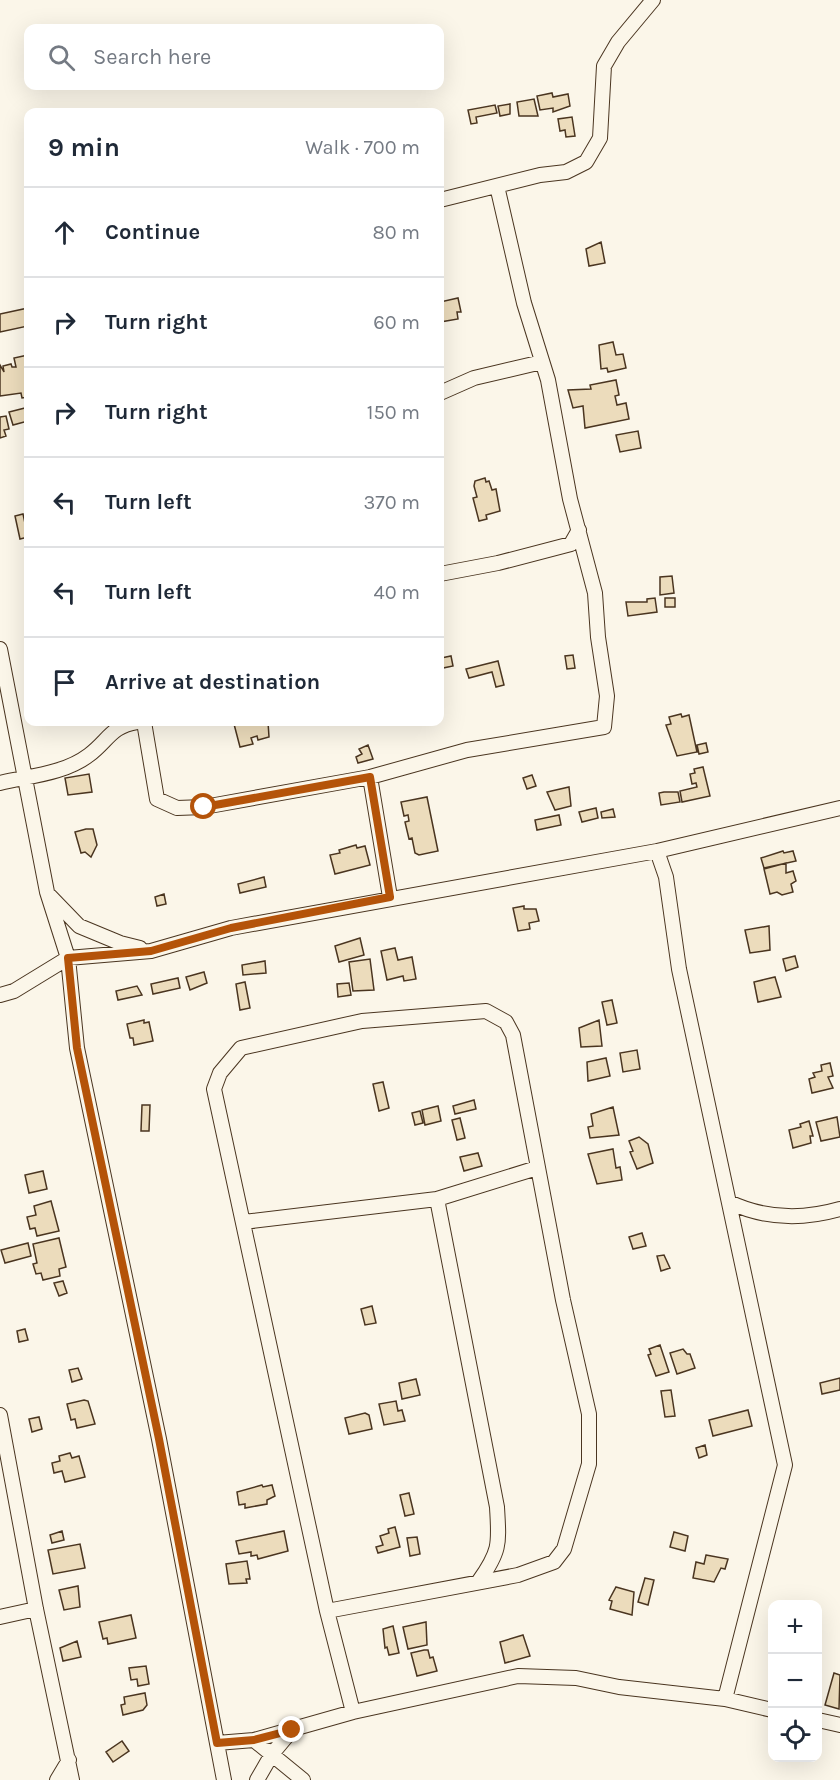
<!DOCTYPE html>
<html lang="en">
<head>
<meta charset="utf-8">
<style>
	body { margin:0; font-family:Karla,sans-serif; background:#f2f2f3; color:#1f2937 }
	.controls { position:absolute; right:18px; bottom:18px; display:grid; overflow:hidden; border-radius:12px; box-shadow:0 6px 24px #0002 }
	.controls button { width:54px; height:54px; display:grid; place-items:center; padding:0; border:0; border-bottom:2px solid #e0e1e3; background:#fff; color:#1f2937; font:30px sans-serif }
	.stop { position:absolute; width:18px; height:18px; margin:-14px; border:4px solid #b45309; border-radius:50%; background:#fff }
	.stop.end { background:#b45309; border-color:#fff; box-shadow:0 2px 6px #0008 }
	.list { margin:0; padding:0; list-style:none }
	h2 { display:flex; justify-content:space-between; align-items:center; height:78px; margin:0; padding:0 24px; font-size:26px }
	h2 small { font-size:20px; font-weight:400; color:#747a83 }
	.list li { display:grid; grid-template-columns:39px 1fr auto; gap:18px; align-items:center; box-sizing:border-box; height:90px; padding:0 24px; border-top:2px solid #e0e1e3 }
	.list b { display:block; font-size:22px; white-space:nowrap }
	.list em { font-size:20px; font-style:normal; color:#747a83 }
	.icon { flex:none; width:33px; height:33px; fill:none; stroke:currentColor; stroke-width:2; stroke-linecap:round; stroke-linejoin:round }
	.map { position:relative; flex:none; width:840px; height:1780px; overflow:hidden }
	.search { position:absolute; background:#fff; box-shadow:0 6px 24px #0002; left:24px; top:24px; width:420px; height:66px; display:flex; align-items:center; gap:15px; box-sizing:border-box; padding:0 21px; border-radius:12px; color:#747a83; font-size:22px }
	.panel { position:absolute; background:#fff; box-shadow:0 6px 24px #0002; left:24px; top:108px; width:420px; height:618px; border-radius:12px }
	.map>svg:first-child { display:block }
	.building { fill:#ecdcbc; stroke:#4a3520; stroke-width:1.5 }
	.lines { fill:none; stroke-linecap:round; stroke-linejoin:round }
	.minor-casing { stroke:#4a3520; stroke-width:16 }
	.minor { stroke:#fbf6e9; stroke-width:14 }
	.route { stroke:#b45309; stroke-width:8 }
</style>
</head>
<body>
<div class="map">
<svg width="840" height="1780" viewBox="0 0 840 1780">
	<rect width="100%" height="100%" fill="#fbf6e9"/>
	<!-- building -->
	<path class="building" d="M552,93L553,97L568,94L570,106L553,112V108L540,110L537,96Z
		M534,99L538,116H519L517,102Z
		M510,104V114L500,116L498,106Z
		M495,105L497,113L476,117L477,123L471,124L468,110Z
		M572,117L575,136L566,137L565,130L560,131L558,119Z
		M601,242L605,263L589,266L586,249Z
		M458,298L461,312H457L458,319L440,322V302Z
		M28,308V326L0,332V314Z
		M613,342L616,355L623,354L626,368L608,372L607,368L601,369L599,345Z
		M28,355V397L22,398L21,393L0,396V365L4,372L3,366L11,364L12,367H16L14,358Z
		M616,380L619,395L615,396L617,405L626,403L629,419L585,428L583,406L573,408L568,390L591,389L590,385Z
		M25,408L28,421L13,425L9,412Z
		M6,416L9,429L4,430L6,436L0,438V417Z
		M638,431L641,448L620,452L616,435Z
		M485,478L486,482L489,481L492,490L496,489L500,511L486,515L487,519L479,521L473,498L477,497L474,486L475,481Z
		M23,514L28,537L20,539L15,516Z
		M672,576L674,593L660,595V577Z
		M655,598L657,612L628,616L626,602H647V599Z
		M665,598H675V607H665Z
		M573,655L575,668L567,669L565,656Z
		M451,656L453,666L443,668L441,658Z
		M498,661L504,685L496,687L492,672L469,678L466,669Z
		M681,714L682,717L689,715L697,752L677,756L666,725L671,724L669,717Z
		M245,722L246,724L268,722L269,737L258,740L257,736L251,738L253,744L240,747L234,724Z
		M706,743L708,752L699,754L697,745Z
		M368,745L373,759L358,763L356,757L362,754L359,749Z
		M703,767L710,796L682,802L680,791L697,787L696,783L692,784L690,774L695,773L694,769Z
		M89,774L92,792L68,795L65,778Z
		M532,775L536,786L527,789L523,778Z
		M569,787L571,806L555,810L547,792Z
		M664,792H678L680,802L661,805L659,793Z
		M427,797L438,851L419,855L415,853L412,838L409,839L405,822L409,821L408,815L404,816L401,802Z
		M596,808L598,818L582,822L579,812Z
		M613,809L615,817L602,818L601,812Z
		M559,815L561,825L537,830L535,820Z
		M86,829H93L97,845L91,857L85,852L81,853L75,832Z
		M356,845L357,848L365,846L370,865L335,874L330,855L340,853L339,850Z
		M783,851L784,853L793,851L796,861L764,868L761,858Z
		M786,863V873L793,871L796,881L791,884L793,892L782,895L777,892L770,894L764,869Z
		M264,877L266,887L240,893L238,884Z
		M164,894L166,904L157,906L155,897Z
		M524,906V909H536L539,921L529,923L530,929L518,931L513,908Z
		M769,926L770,950L750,953L745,930Z
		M360,938L364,955L339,962L335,946Z
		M395,948L398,960L412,957L416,979L404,981L403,976L387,980L381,951Z
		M795,956L798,967L786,971L783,959Z
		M370,959L374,990L353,991L349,962Z
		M265,961L266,973L243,975L242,965Z
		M204,972L207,983L190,990L186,977Z
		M775,977L781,997L758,1002L754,982Z
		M178,978L180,988L153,994L151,984Z
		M245,982L250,1008L240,1010L236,984Z
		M349,983L351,995L338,997L337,984Z
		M137,986L142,995L118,1000L116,991Z
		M612,1000L617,1023L607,1025L602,1002Z
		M144,1020V1023L149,1022L153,1041L134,1045L133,1038H130L127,1024Z
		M599,1020L602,1046L581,1047L579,1028Z
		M637,1050L640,1069L623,1072L620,1053Z
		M606,1058L610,1076L588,1081L587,1062Z
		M830,1063L833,1076L828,1077L833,1088L812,1093L809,1079L815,1077L813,1073L822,1071L821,1065Z
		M383,1082L389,1108L379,1111L373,1084Z
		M474,1100L476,1109L455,1114L453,1106Z
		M142,1105H150L149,1131H141Z
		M438,1106L441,1121L425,1125L422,1110Z
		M613,1107L619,1135L590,1138L588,1127L593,1126L591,1114Z
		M420,1111L423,1123L415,1125L412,1113Z
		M837,1117L840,1137L821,1141L816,1122Z
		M460,1118L465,1138L457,1140L452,1120Z
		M809,1121L813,1136H810L811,1143L793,1148L789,1130L801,1127L800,1124Z
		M639,1137L648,1144L653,1163L637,1169L630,1152L633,1151L629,1141Z
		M613,1149L616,1168L620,1167L622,1180L597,1184L588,1154Z
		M478,1153L482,1166L464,1171L460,1157Z
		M43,1171L47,1189L29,1193L25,1175Z
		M51,1201L59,1231L37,1236L35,1228L30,1229L27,1217L36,1215L34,1206Z
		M642,1233L646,1246L633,1249L629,1237Z
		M59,1238L66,1267L59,1269L60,1276L43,1280L41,1273L36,1274L33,1264L37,1263L33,1244Z
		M28,1243L31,1256L5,1263L1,1250Z
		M664,1255L670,1268L661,1271L657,1256Z
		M63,1281L67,1293L59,1296L54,1283Z
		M372,1306L376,1323L365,1325L361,1309Z
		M25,1329L28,1340L19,1342L17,1331Z
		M660,1345L669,1372L656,1376L648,1355L651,1354L649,1349Z
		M683,1349L687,1354H690L695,1368L677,1374L670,1353Z
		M78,1368L82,1379L72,1382L69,1370Z
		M840,1378V1390L822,1394L820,1383Z
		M416,1379L420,1395L402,1399L399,1383Z
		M671,1390L675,1416L665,1417L661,1391Z
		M84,1400L88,1401L95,1424L77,1428L75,1419L71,1420L67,1404Z
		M396,1401L398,1411L402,1410L405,1421L384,1425L379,1404Z
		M748,1410L752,1426L713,1436L709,1420Z
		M365,1413L369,1415L372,1429L349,1434L345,1418Z
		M39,1417L42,1429L32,1432L29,1419Z
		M705,1445L707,1455L699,1458L696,1448Z
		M70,1453L72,1458L79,1456L85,1477L65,1482L62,1471L54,1473L52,1463L60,1461L59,1456Z
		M262,1485L263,1487L272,1485L275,1496L267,1500V1504L245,1508V1504L239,1505L237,1492Z
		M409,1493L414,1514L405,1516L400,1495Z
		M395,1527L400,1547L378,1553L376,1547L383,1545L380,1536L389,1533L388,1529Z
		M62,1531L64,1540L52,1543L50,1535Z
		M284,1531L288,1551L258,1559L257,1555L251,1556V1552L239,1554L236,1541Z
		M674,1532L688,1536L685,1551L670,1547Z
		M417,1537L420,1554L410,1556L407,1538Z
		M80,1544L85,1568L53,1574L48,1550Z
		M706,1555L728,1559L725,1569L721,1568L714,1582L693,1578L696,1562L704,1564Z
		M247,1561L250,1579H246L247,1583L229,1584L226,1564Z
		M645,1578L654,1580L648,1605L638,1602Z
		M78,1586L80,1607L64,1610L59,1590Z
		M616,1587L634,1592L632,1615L610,1609L612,1601L609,1600Z
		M131,1615L136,1638L108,1644L107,1638L103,1639L99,1622Z
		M426,1622L427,1645L408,1649L403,1627Z
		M393,1626L399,1653L389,1655L387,1647L385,1648L383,1629Z
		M523,1635L530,1656L505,1663L500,1642Z
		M77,1641L81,1657L63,1661L60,1648Z
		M424,1650H428L430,1658L433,1657L437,1671L417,1676L411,1653Z
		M146,1666L149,1684L138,1686L137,1679L131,1680L129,1668Z
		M834,1673L840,1675L839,1709L825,1705Z
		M145,1693L147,1705L143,1710L123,1715L121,1705L125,1704L124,1697Z
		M122,1741L129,1751L113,1762L106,1752Z"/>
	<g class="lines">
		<!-- minor casing -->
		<g class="minor-casing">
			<path id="minor" d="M440,200L540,175L566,172L586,162L600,138L604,66L618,42L653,0
				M440,393L474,378L542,362
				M440,574L498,563L571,544L579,530
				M0,649L47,892L68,958L77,1048L159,1439L224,1780
				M144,722L157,799L177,808L204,807L370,777L467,750L604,727L607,696L598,637L595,593L570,499L548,380L524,303L497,186
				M370,777L390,897
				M0,783C29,776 64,774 89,755C108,741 111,726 137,722
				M657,851L666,877L679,969L785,1465L725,1699
				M50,896L79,926L120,943L140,948
				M0,995L14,991L68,958L151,951L231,928L657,851L840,808
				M437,1199L497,1507C499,1543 501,1550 479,1581
				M729,1202C765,1219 802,1220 840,1209
				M244,1222L437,1199L537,1168
				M0,1415L36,1609L72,1780
				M327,1611L518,1575L554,1562L564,1549L589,1464V1414L563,1300L513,1035L506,1022L486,1011L362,1021L241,1048L220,1073L214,1089L327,1611L353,1712
				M0,1617L36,1609
				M818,1720L840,1725
				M254,1740L303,1780
				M217,1743L254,1740L353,1712L518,1676L576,1678L619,1687L725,1699L772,1710
				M57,1780L69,1760
				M257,1780L272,1754L292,1730"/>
		</g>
		<!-- minor -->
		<use href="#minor" class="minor"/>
	</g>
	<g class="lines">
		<!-- route -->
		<path class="route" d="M204,807L370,777L390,897L231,928L151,951L68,958L77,1048L159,1439L217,1743L254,1740L292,1730"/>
	</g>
</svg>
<div class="controls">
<button>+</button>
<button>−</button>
<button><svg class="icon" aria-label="locate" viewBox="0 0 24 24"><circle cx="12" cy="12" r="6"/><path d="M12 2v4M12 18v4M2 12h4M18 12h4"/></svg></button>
</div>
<div class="stop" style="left:204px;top:807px"></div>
<div class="stop end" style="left:292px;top:1730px"></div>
<div class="search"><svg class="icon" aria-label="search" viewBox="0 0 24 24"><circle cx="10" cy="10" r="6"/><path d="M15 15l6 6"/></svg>Search here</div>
<section class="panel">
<h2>9 min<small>Walk · 700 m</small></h2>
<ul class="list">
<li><svg class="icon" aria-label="ahead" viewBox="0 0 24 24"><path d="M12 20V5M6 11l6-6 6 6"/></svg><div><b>Continue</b></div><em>80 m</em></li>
<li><svg class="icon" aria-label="right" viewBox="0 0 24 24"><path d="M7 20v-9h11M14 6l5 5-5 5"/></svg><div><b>Turn right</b></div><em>60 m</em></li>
<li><svg class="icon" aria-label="right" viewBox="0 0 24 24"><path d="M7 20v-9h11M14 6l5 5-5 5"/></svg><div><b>Turn right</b></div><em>150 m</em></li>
<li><svg class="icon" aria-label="left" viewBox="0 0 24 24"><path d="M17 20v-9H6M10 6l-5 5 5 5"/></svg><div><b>Turn left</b></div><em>370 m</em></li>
<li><svg class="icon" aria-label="left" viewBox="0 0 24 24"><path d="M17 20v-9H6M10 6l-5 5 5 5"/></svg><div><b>Turn left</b></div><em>40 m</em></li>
<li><svg class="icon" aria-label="arrive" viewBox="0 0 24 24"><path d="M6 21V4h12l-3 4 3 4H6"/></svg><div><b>Arrive at destination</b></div></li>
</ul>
</section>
</div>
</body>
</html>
